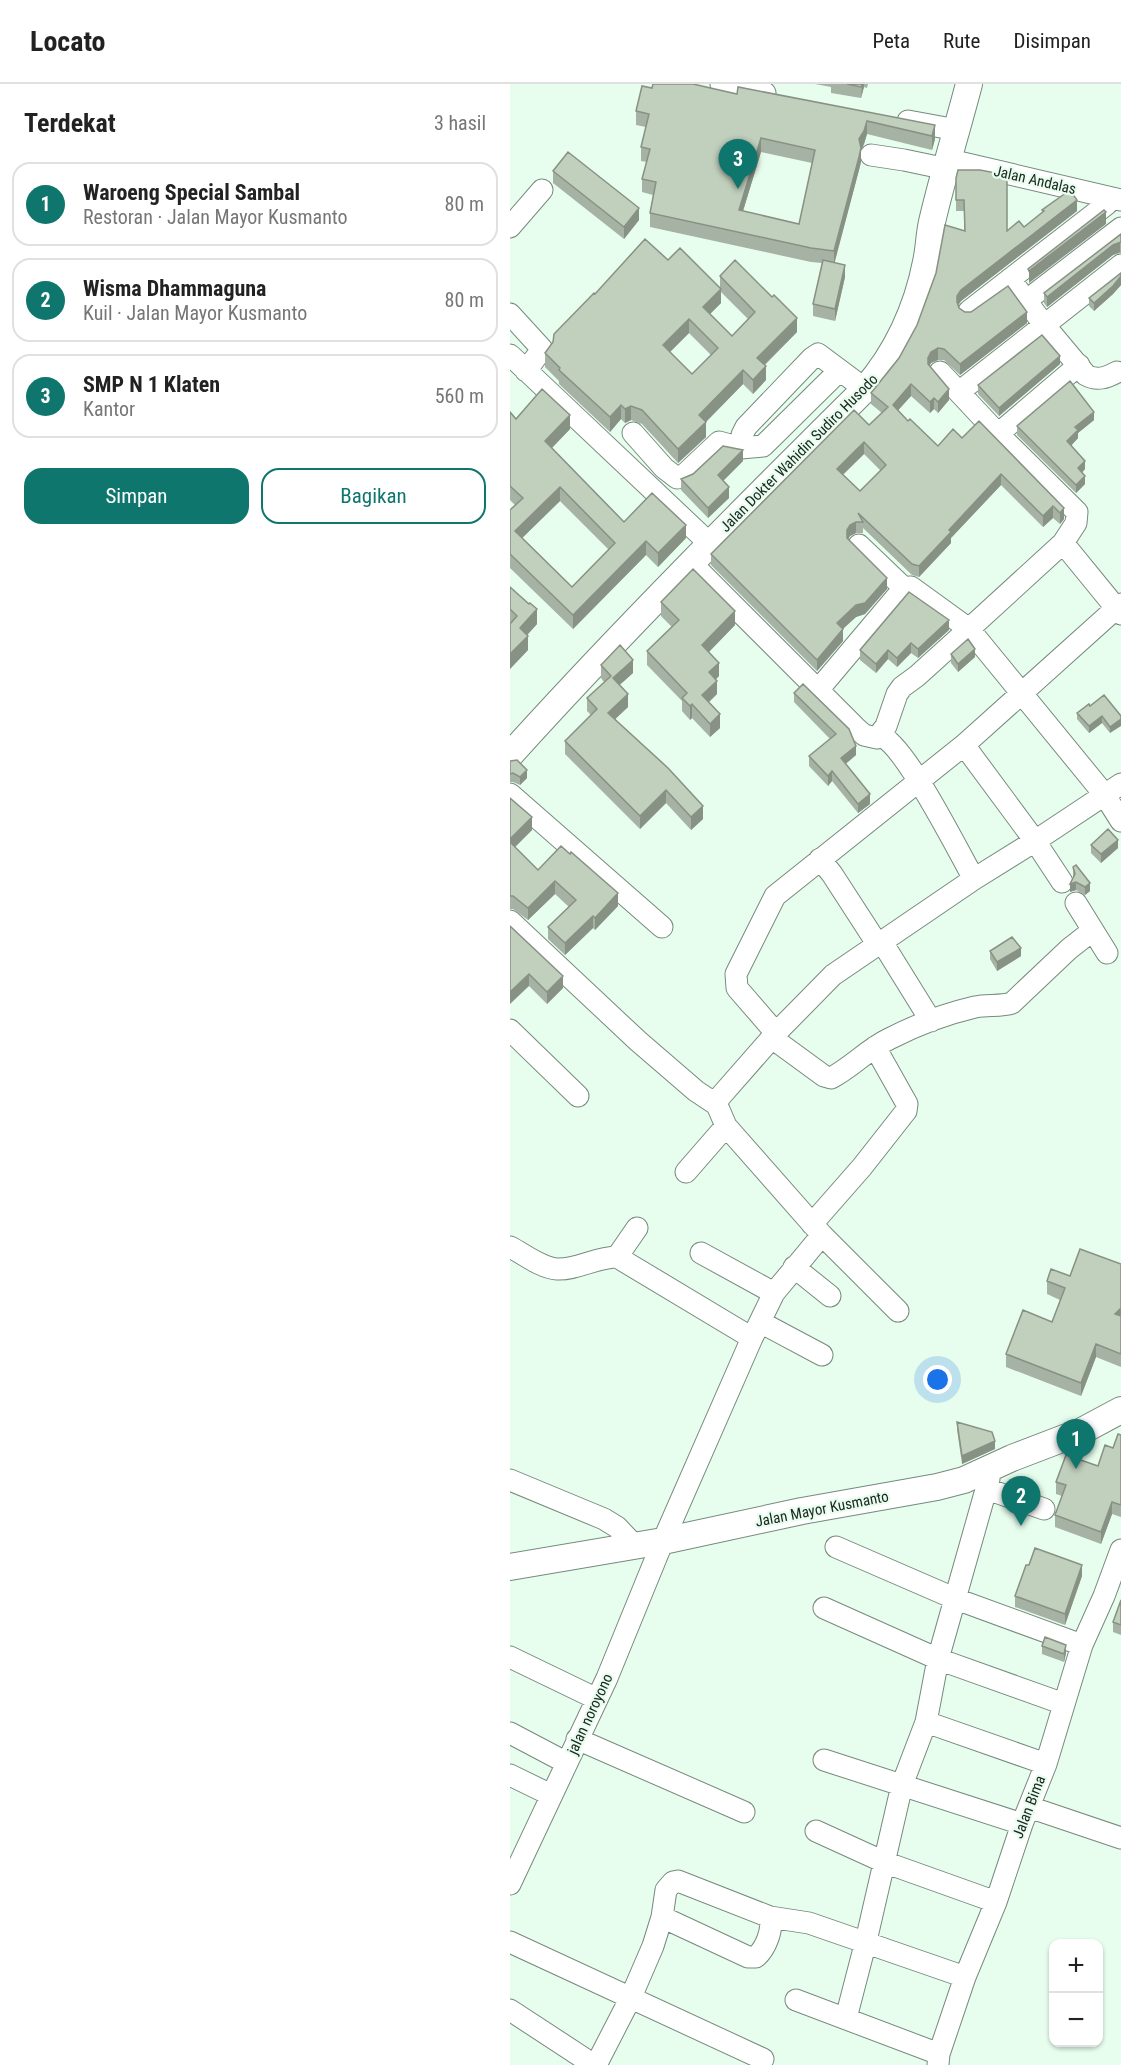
<!DOCTYPE html>
<html lang="id">
<head>
<meta charset="utf-8">
<style>
	body { margin:0; font-family:"Roboto Condensed",sans-serif; background:#f6f6f6; color:#222 }
	.controls { position:absolute; right:18px; bottom:18px; display:grid; overflow:hidden; border-radius:12px; box-shadow:0 2px 4px #0004 }
	.controls button { width:54px; height:54px; display:grid; place-items:center; padding:0; border:0; border-bottom:2px solid #e0e0e0; background:#fff; color:#222; font:30px sans-serif }
	.you { position:absolute; left:428px; top:1296px; width:21px; height:21px; margin:-15px; border:4px solid #fff; border-radius:50%; background:#1a73e8; box-shadow:0 0 0 9px #1a73e833 }
	.badge { display:grid; place-items:center; width:39px; height:39px; border-radius:50%; background:#0f766e; color:#fff; font-size:20px; font-weight:700 }
	.pin { position:absolute; translate:-50% -50px; filter:drop-shadow(0 2px 3px #0008) }
	.pin::after { content:''; position:absolute; top:32px; width:21px; height:18px; background:inherit; clip-path:polygon(0 0,100% 0,50% 100%) }
	.list { margin:0; padding:0; list-style:none }
	h2 { display:flex; justify-content:space-between; align-items:center; height:78px; margin:0; padding:0 24px; font-size:26px }
	h2 small { font-size:20px; font-weight:400; color:#767676 }
	.list li { display:grid; grid-template-columns:39px 1fr auto; gap:18px; align-items:center; box-sizing:border-box; height:84px; margin:0 12px 12px; padding:0 12px; border:2px solid #e0e0e0; border-radius:18px }
	.list b { display:block; font-size:22px; white-space:nowrap }
	.list p { margin:0; font-size:20px; white-space:nowrap; color:#767676 }
	.list em { font-size:20px; font-style:normal; color:#767676 }
	.actions { display:flex; gap:12px; padding:18px 24px }
	.actions a { flex:1; padding:14px 0; border:2px solid #0f766e; border-radius:18px; text-align:center; font-size:21px; color:#0f766e }
	.actions .main { background:#0f766e; color:#fff }
	.map { position:relative; flex:none; width:611px; height:1981px; overflow:hidden }
	header { display:flex; align-items:center; gap:36px; box-sizing:border-box; height:84px; padding:0 30px; background:#fff; border-bottom:2px solid #e0e0e0 }
	header strong { font-size:28px }
	nav { display:flex; gap:33px; margin-inline-start:auto; font-size:21px }
	main { display:flex }
	aside { flex:1; background:#fff }
	.map>svg:first-child { display:block }
	.lines { fill:none; stroke-linecap:round; stroke-linejoin:round }
	.minor-casing { stroke:#768a7d; stroke-width:23 }
	.major-casing { stroke:#768a7d; stroke-width:28 }
	.minor { stroke:#fff; stroke-width:21 }
	.major { stroke:#fff; stroke-width:26 }
	.wall { fill:#a6b2a3; fill-rule:evenodd }
	.shaded-wall { fill:#879184 }
	.building { fill:#c1cfbd; stroke:#879184; stroke-width:1.5; fill-rule:evenodd }
	.labels { text-anchor:middle; dominant-baseline:central; stroke-width:4.5; stroke-linejoin:round; paint-order:stroke }
	.street-label { font-size:15px; fill:#202823; stroke:#e7fdee }
</style>
</head>
<body>
<header>
<strong>Locato</strong>
<nav><a>Peta</a><a>Rute</a><a>Disimpan</a></nav>
</header>
<main>
<aside>
<h2>Terdekat<small>3 hasil</small></h2>
<ul class="list">
<li><span class="badge">1</span><div><b>Waroeng Special Sambal</b><p>Restoran · Jalan Mayor Kusmanto</p></div><em>80 m</em></li>
<li><span class="badge">2</span><div><b>Wisma Dhammaguna</b><p>Kuil · Jalan Mayor Kusmanto</p></div><em>80 m</em></li>
<li><span class="badge">3</span><div><b>SMP N 1 Klaten</b><p>Kantor</p></div><em>560 m</em></li>
</ul>
<div class="actions"><a class="main">Simpan</a><a>Bagikan</a></div>
</aside>
<div class="map">
<svg width="611" height="1981" viewBox="0 0 611 1981">
	<rect width="100%" height="100%" fill="#e7fdee"/>
	<g class="lines">
		<!-- minor casing -->
		<g class="minor-casing">
			<path id="minor" d="M211,0L255,9
				M398,37L447,46
				M361,71L394,76L437,85
				M440,76L611,116
				M0,143L32,106
				M500,195L535,242L576,291C587,297 596,294 607,288
				M517,216L611,144
				M459,227L597,120
				M0,230L32,265L16,287
				M0,271L199,459
				M329,287L253,362L231,364L232,351L236,343L302,274L308,270L355,305
				M430,288L488,350L567,428L566,439L553,459
				M449,308L611,181
				M123,349L154,384L167,394L174,391L209,358L231,364
				M488,350L569,281
				M349,461L394,504
				M181,479L345,643L354,651L367,654L371,652C396,662 448,767 464,795
				M611,530L553,459L459,545L594,710L611,737
				M308,606L394,504L401,503L459,545L407,592L392,603L387,610L376,642L367,654
				M454,661L525,757L552,798
				M0,710L152,843
				M310,775L322,790L368,861
				M566,819L597,869
				M0,837L128,957L186,1007L207,1021
				M372,858L421,937
				M0,946L68,1012
				M266,949L227,904L226,890L265,812L454,661L611,520
				M262,954L314,992L321,994C342,983 358,965 379,955C406,941 435,930 465,923C477,920 490,923 502,919L559,865L582,847
				M176,1088L216,1042
				M302,1140L352,1083L396,1027L397,1020L365,963
				M312,1151L388,1227
				M0,1163C14,1170 31,1184 47,1185C67,1186 86,1173 107,1173L242,1254
				M191,1169L264,1209
				M107,1173L127,1144
				M284,1183L320,1212
				M250,1238L312,1271
				M0,1396L94,1435L107,1443L125,1462
				M477,1405L534,1425
				M326,1463L446,1515L572,1561
				M314,1524L428,1575L554,1620
				M0,1573L87,1615
				M416,1638L536,1680
				M0,1649L57,1679
				M67,1655L234,1728
				M314,1676L512,1740
				M0,1691L41,1711
				M519,1723L611,1754
				M306,1747L374,1778L486,1818
				M0,1800L97,1594L153,1457L242,1254L264,1209L312,1151L216,1042L207,1021L209,1014L266,949L323,891L464,795L525,757L611,700
				M152,1833L156,1806L163,1798L168,1797L260,1833L299,1839L455,1893
				M0,1858L253,1975
				M286,1916L429,1970
				M0,1926L84,1981
				M336,1934L356,1857L392,1701L416,1638L428,1575L479,1395L478,1385
				M86,1981L121,1913L143,1862L152,1833L238,1873H246C256,1864 263,1846 260,1833
				M428,1981L429,1970L455,1893L486,1818L512,1740L536,1680L572,1561L594,1512L611,1466"/>
		</g>
		<!-- major casing -->
		<g class="major-casing">
			<path id="major" d="M0,671C114,545 234,425 355,305C386,270 407,225 416,178C419,165 419,151 422,138C433,91 447,46 459,0
				M0,1483L153,1457L292,1427L427,1403L454,1396L502,1374L570,1348L611,1326"/>
		</g>
		<!-- minor -->
		<use href="#minor" class="minor"/>
		<!-- major -->
		<use href="#major" class="major"/>
	</g>
	<!-- wall -->
	<path class="wall" d="M305,0H358L357,4L354,3L351,14L321,9V3Z
		M142,4L227,10L425,41V55L422,66L357,50L354,60L351,66V78L349,86L324,179L335,193L325,237L303,232V220L312,179L301,178L140,143V129L143,111L132,108V95L137,78L131,77V63L136,43L126,41V27ZM251,68L302,79L289,140L233,127Z
		M43,87L129,136L114,155L43,99Z
		M446,94L497,147L514,143L532,128V126L567,127L451,217L448,221L449,224L455,228L517,239L450,291L434,276H428L421,279L419,282L439,316L428,329L424,325L420,329L401,312L388,326L398,337L428,362L452,354L554,424V435L550,440L543,434L533,443L491,401L441,454V459L409,493L402,491L353,444V449H346L340,452L338,455L377,505L355,530L346,533L333,545V557L307,587L201,481V470L359,341L372,329L361,320V309L389,274L407,241L454,147V127H446ZM354,370L371,387L350,407L333,391Z
		M611,150V169L603,171L537,223L534,219V209Z
		M158,176L210,204V192L262,213L287,248L255,281L256,296L243,310L233,300L196,338V353L168,379L132,340L121,336L115,339L111,335L100,348L49,300V297L35,283V269L85,210ZM211,208L238,235L222,252L200,230L211,219ZM179,249L201,271L182,290L160,268Z
		M611,189V201L603,210L584,227L579,222V214Z
		M550,280L489,332L468,310V301Z
		M0,328L6,335L60,345L42,364L114,438L176,454L148,483L136,471L63,545L0,484V426L5,421L0,416ZM50,417L99,466L62,503L12,454Z
		M584,336L568,349V354L561,362L575,385L572,389L575,400L566,409L507,351V342Z
		M233,377L213,397L219,414L198,434L171,406V395Z
		M0,503L27,540L17,551L18,566L0,585Z
		M151,518L225,541L199,568L209,592L205,596L207,610L198,618L210,644L200,653L182,634L180,636L172,627V617L137,581V567L162,543L151,532Z
		M439,546L408,574L401,569L387,583L378,575L366,589L350,576V566Z
		M441,570L465,573L448,588L441,579Z
		M91,581L123,589L109,601L118,623L105,635L193,735L181,746L156,719L130,745L55,670V657L81,631L77,627V614L94,598L91,594Z
		M284,609L346,671L335,680L360,720L348,729L322,697L318,702L299,682V672L320,655L284,618Z
		M580,622L611,632L600,649L592,639L579,649L567,635V629Z
		M0,677L17,694L10,701L3,698H0Z
		M0,714L22,746L5,763L28,786L108,822L85,846L83,844L55,871L38,855V843L59,823L45,810L18,836L3,825H0Z
		M581,761L608,764L591,779L581,769Z
		M563,783L580,807L575,811L566,806L560,808L563,793Z
		M0,842L53,904L37,920L19,902Z
		M480,867L511,872L487,887L480,875Z
		M611,1180V1283L586,1273L571,1312L496,1283V1270L542,1238L550,1216L537,1210V1197Z
		M447,1338L485,1365L452,1380L447,1346Z
		M611,1351V1433L602,1430L591,1460L545,1443V1431L552,1412L546,1410V1398L588,1382L603,1364Z
		M519,1481L572,1492L555,1541L505,1523V1512Z
		M611,1516V1551L603,1548V1538Z
		M532,1562L556,1569L554,1578L532,1570Z"/>
	<!-- shaded-wall -->
	<path class="shaded-wall" d="M352,0H354V3L351,14Z
		M357,37V50L354,60L351,66V78L349,86L324,181V167L349,55Z
		M425,41V55L422,66V52Z
		M251,54V68L229,140V126Z
		M567,116V127L451,217L447,223V212L451,206Z
		M129,124V136L114,155V143Z
		M596,128V140L519,199V187Z
		M610,158V168L603,171L537,223V213L603,161Z
		M335,181V193L325,237V225Z
		M611,192V201L603,210L584,227V219Z
		M211,205V219L193,237V223Z
		M517,228V239L450,291V280Z
		M287,234V248L247,288V274Z
		M179,235V249L153,275V261Z
		M428,264V276L421,279L418,285V274L421,268Z
		M550,272V280L489,332V324Z
		M256,282V296L243,310V296Z
		M233,286V300L189,345V331Z
		M401,300V312L383,332V321Z
		M439,305V316L428,329V318Z
		M424,314V325L420,329V318Z
		M111,321V335L100,348V333Z
		M121,322V336L115,339V325Z
		M584,328V336L568,349V354L557,366V357L565,343Z
		M60,331V345L35,371V357Z
		M196,338V353L168,379V365Z
		M354,358V370L327,396V385Z
		M233,366V377L208,402V391Z
		M575,377V385L568,392V384Z
		M491,390V401L441,454V459L409,493V482L439,446Z
		M575,392V400L566,409V401Z
		M50,403V417L5,461V447Z
		M219,403V414L198,434V424Z
		M543,422V434L533,443V432Z
		M554,424V435L550,440V429Z
		M346,438V449L340,452L337,457V446L340,441Z
		M176,441V454L148,483V469Z
		M136,457V471L63,545V531Z
		M377,494V505L355,530L346,533L327,550V539Z
		M27,525V540L10,559V544Z
		M225,527V541L192,575V561Z
		M439,536V546L408,574V565Z
		M333,545V557L307,587V576Z
		M18,552V566L0,585V570Z
		M401,559V569L387,583V574Z
		M465,565V573L448,588V580Z
		M378,566V575L366,589V580Z
		M123,576V589L103,607V594Z
		M209,579V592L199,602V588Z
		M207,597V610L192,625V611Z
		M118,610V623L98,642V629Z
		M182,620V634L180,636V622Z
		M210,630V644L200,653V640Z
		M592,632V639L579,649V642Z
		M611,635V642L600,649V643Z
		M346,662V671L331,684V674Z
		M17,686V694L10,701V693Z
		M322,687V697L318,702V692Z
		M156,706V719L130,745V732Z
		M360,710V720L348,729V720Z
		M193,722V735L181,746V733Z
		M22,733V746L0,768V755Z
		M608,756V764L591,779V770Z
		M45,797V810L18,836V824Z
		M566,798V806L560,808V800Z
		M580,799V807L575,811V803Z
		M108,809V822L85,846V834Z
		M83,832V844L55,871V859Z
		M511,864V872L487,887V878Z
		M19,890V902L0,920V908Z
		M53,892V904L37,920V908Z
		M611,1224V1237L605,1230Z
		M586,1260V1273L571,1312V1299Z
		M485,1357V1365L452,1380V1372Z
		M602,1418V1430L591,1460V1448Z
		M572,1481V1492L555,1541V1530Z
		M556,1561V1569L554,1578V1570Z"/>
	<!-- building -->
	<path class="building" d="M143,0H183L227,10L228,3L425,41L422,52L357,37L354,47L349,55L351,64L349,73L324,167L301,164L140,129L146,98L132,95L140,65L131,63L139,30L126,27L132,2L142,4ZM251,54L305,66L289,140L229,126Z
		M337,0H352L351,3Z
		M58,68L129,124L114,143L43,87Z
		M448,86H470L497,91V147L509,137L514,143L534,127L532,126L560,106L567,116L451,206L447,212V218L449,224L455,228H461L498,202L517,228L450,280L434,265L428,264L421,268L418,274V280L439,305L428,318L424,314L420,318L401,300L383,321L398,337L400,335L428,362L443,345L452,354L469,337L554,424L550,429L543,422L533,432L491,390L439,446L441,448L409,482L402,480L348,429L353,438H346L340,441L337,446V454L377,494L355,519L346,521L327,539L333,545L307,576L201,470L344,326L359,341L378,323L361,309L389,274L407,241L426,189L435,141L455,147L454,116H446V94ZM354,358L376,381L350,407L327,385Z
		M594,126L596,128L519,187L518,185Z
		M611,150V158L603,161L537,213L534,209Z
		M135,155L158,176L170,164L211,205L193,223L222,252L245,228L210,192L225,176L262,213L264,211L287,234L247,274L256,282L243,296L233,286L189,331L196,338L168,365L132,326L121,322L115,325L111,321L100,333L49,286L50,284L35,269L43,258L44,250L84,209L85,210ZM179,235L208,264L182,290L153,261Z
		M313,176L335,181L325,225L303,220Z
		M611,189V192L603,202L584,219L579,214Z
		M532,251L550,272L489,324L468,301Z
		M560,297L584,328L565,343L568,346L557,357L575,377L568,384L575,392L566,401L507,342Z
		M32,305L60,331L35,357L114,438L142,409L176,441L148,469L136,457L63,531L0,470V426L13,414L0,402V328L6,335ZM50,403L105,459L62,503L5,447Z
		M213,362L233,366L208,391L219,403L198,424L171,395L183,390Z
		M183,485L225,527L192,561L209,579L199,588L207,597L192,611L210,630L200,640L182,620L180,622L172,614L177,609L137,567L169,536L151,518Z
		M0,503L19,520L20,519L27,525L10,544L18,552L0,570V540L7,532L0,525Z
		M399,508L439,536L408,565L401,559L387,574L378,566L366,580L350,566Z
		M458,555L465,565L448,580L441,570Z
		M110,561L123,576L103,594L118,610L98,629L158,684L193,722L181,733L156,706L130,732L55,657L87,625L77,614L101,592L91,581Z
		M293,600L339,645L346,662L331,674L360,710L348,720L322,687L318,692L299,672L326,650L284,609Z
		M594,611L611,632V635L600,643L592,632L579,642L567,629L579,620L580,622Z
		M7,676L17,686L10,693L3,689L0,690V677Z
		M0,714L22,733L0,755Z
		M598,745L608,756L591,770L581,761Z
		M0,758L28,786L51,762L60,770L61,768L108,809L85,834L83,832L55,859L38,843L66,816L45,797L18,824L3,812H0Z
		M566,781L580,799L575,803L566,798L560,800L565,790L563,783Z
		M0,842L53,892L37,908L19,890L0,908Z
		M502,853L511,864L487,878L480,867Z
		M570,1165L611,1180V1224L605,1230L611,1232V1270L586,1260L571,1299L496,1270L513,1226L542,1238L555,1204L537,1197L541,1185L560,1192Z
		M447,1338L482,1348L485,1357L452,1372Z
		M608,1350L611,1351V1421L602,1418L591,1448L545,1431L556,1401L546,1398L556,1371L588,1382L595,1361L603,1364Z
		M525,1464L572,1481L555,1530L505,1512L516,1481H519Z
		M611,1516V1541L603,1538Z
		M535,1553L556,1561L554,1570L532,1562Z"/>
	<g class="labels">
		<!-- street labels -->
		<g class="street-label">
			<text transform="translate(525 96) rotate(13)">Jalan Andalas</text>
			<text transform="translate(289 369) rotate(-45)">Jalan Dokter Wahidin Sudiro Husodo</text>
			<text transform="translate(312 1425) rotate(-11)">Jalan Mayor Kusmanto</text>
			<text transform="translate(80 1630) rotate(-65)">jalan noroyono</text>
			<text transform="translate(519 1723) rotate(-69)">Jalan Bima</text>
		</g>
	</g>
</svg>
<div class="controls">
<button>+</button>
<button>−</button>
</div>
<div class="you"></div>
<div class="pin badge" style="left:566px;top:1385px">1</div>
<div class="pin badge" style="left:511px;top:1442px">2</div>
<div class="pin badge" style="left:228px;top:105px">3</div>
</div>
</main>
</body>
</html>
